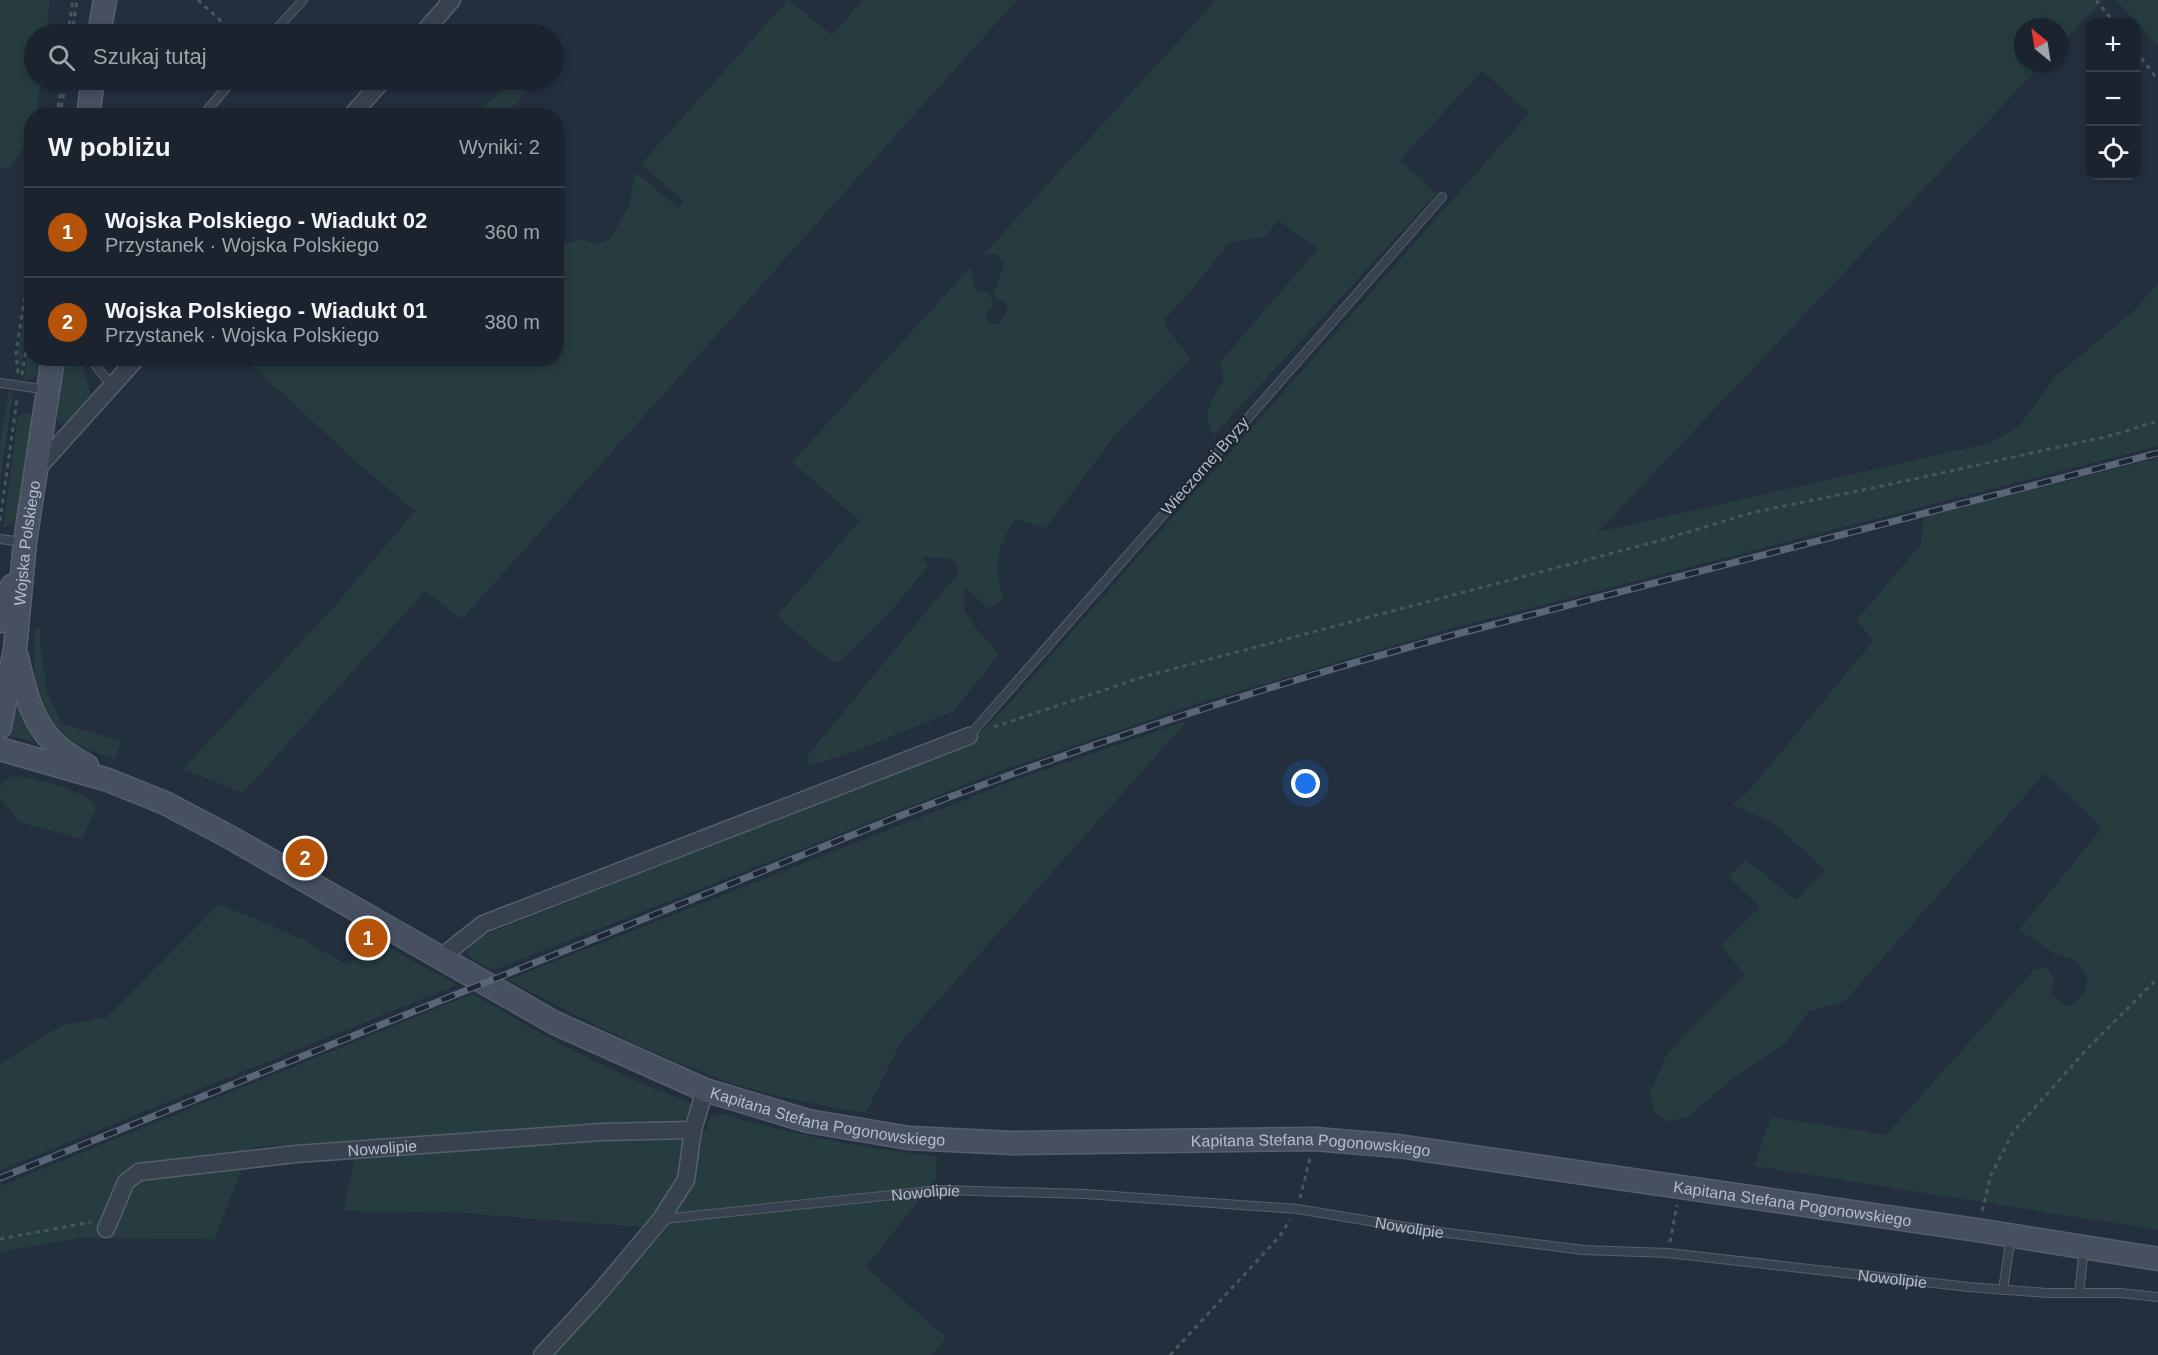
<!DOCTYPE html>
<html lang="pl">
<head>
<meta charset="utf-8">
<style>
	body { margin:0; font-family:Arial,sans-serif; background:#242b36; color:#f1f3f6 }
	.controls { position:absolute; right:18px; top:18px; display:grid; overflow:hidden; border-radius:12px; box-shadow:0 3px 9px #0003 }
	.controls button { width:54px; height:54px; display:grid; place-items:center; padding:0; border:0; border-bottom:2px solid #39404a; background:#1b232e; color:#f1f3f6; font:30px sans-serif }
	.compass { position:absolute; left:2014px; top:18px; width:54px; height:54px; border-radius:50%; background:#1b232e; box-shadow:0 3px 9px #0003; rotate:330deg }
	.you { position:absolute; left:1306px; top:784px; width:21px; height:21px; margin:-15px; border:4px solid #fff; border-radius:50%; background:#1a73e8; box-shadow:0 0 0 9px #1a73e833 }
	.badge { display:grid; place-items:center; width:39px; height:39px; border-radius:50%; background:#b45309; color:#fff; font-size:20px; font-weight:700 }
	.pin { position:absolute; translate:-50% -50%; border:3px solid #fff; box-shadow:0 2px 6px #0006 }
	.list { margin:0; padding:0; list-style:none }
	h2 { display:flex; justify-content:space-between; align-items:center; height:78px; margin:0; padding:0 24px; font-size:26px }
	h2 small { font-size:20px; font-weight:400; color:#a0a4aa }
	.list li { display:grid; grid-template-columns:39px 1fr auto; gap:18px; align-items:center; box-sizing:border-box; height:90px; padding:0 24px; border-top:2px solid #39404a }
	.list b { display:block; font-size:22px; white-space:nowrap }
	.list p { margin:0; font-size:20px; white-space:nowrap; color:#a0a4aa }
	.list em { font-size:20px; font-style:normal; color:#a0a4aa }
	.icon { flex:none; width:33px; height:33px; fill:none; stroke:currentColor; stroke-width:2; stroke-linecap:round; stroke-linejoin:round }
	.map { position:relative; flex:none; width:2158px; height:1355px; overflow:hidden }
	.search { position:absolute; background:#1b232e; box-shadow:0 3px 9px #0003; left:24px; top:24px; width:540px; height:66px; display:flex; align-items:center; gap:15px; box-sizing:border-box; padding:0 21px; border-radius:33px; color:#a0a4aa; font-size:22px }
	.panel { position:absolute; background:#1b232e; box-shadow:0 3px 9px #0003; left:24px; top:108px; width:540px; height:258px; border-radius:24px }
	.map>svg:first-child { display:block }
	.green { fill:#263c3f }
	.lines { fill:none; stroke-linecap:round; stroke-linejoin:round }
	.lane-casing { stroke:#565f6c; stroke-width:10 }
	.street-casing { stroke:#565f6c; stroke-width:19 }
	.secondary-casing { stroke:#565f6c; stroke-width:25 }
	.path { stroke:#44595c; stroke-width:3; stroke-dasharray:4.5 4.5; stroke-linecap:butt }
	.lane { stroke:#38414e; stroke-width:8 }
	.street { stroke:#38414e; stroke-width:16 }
	.secondary { stroke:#465061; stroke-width:22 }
	.rail-casing { stroke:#5a6575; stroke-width:7 }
	.rail { stroke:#1d2633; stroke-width:4.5; stroke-dasharray:14; stroke-linecap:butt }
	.labels { text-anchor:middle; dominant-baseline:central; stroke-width:4.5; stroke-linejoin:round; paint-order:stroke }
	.street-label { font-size:16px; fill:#b4bcc9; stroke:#1d2633 }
</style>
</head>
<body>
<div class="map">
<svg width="2158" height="1355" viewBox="0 0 2158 1355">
	<rect width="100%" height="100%" fill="#242f3e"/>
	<!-- green -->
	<path class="green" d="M0,0H50L46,34H34V80H41L36,115L32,116L31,132L12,166L0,170Z
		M788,0L832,35L863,0H1017L462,619L425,591L243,793L183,769L332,609L415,511L353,459L251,364L256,358H556L557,236L566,244L582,239L596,245L610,239L628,208L636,172L678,208L683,201L641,164Z
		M1216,0H2103L2059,46V27H2023V63H2043L1598,532L1990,443L2020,425L2055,377L2138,307L2158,282V446L1453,628L1192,705L997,772L494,970C479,962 456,957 475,939L970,742L1007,706L1529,113L1482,71L1400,160L1436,194L1214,435C1200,412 1212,401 1224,379L1220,362L1318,249L1278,220L1266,236L1229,243L1194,287L1164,320L1165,325L1190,359L1116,434L1046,528L1016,519C997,545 992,568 1004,599L989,608L964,587V609L975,627L999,654L954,711L848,754L808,766V755L959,572L953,559L921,556L928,566L887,616L838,663L821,654L777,616L860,521L792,462L970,268L976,291L989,293L994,305L985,316L988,324H999L1008,308L1004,300H997L994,293L1004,263L996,254H984Z
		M2116,0H2158V46Z
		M510,80H535L506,115H477Z
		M29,288H31V294L20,372L18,352Z
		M31,332L32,358L44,359L41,373L31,379L24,381Z
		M62,359H84V374L91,393L89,402L68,423H59L57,418L58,409L55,408Z
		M8,392H13L0,482V446Z
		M24,413L35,415L19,516L14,522L3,528L18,417Z
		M2158,458V1230L1754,1166L1771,1117L1886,1135L2033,971L2046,966L2054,980L2051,994L2067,1007L2084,994L2088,976L2074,960L2052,952L2019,930L2102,828L2045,773L1845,1001L1809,1011L1787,1042L1730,1081L1689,1116L1668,1122L1654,1112L1650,1093L1667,1054L1745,975L1721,946L1760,907L1728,877L1746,860L1796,900L1825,870L1775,824L1732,804L1749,791L1873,641L1857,620L1921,544L1924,517Z
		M41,625L40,640L47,693L62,724L122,741L115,759C99,753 79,748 64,737C31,713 34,666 34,630Z
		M16,704L34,742L7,735Z
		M1187,721L901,1042L866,1113C818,1105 769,1096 723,1080C649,1053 578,1017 508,980L1015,780Z
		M15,776C32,778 91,791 96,808L82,839L20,822L0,798C0,785 0,779 15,776Z
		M219,904L302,939L347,965L380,943L457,985L0,1170V1064L62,1025L106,1018Z
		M472,994C499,1008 523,1024 549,1038C595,1062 641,1085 689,1102L693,1105L691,1116L681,1121L678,1137L699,1135L708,1128V1121L713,1116L722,1114C793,1134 864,1149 937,1156L936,1178L866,1267L946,1338L932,1355H552L666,1229L448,1212L344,1211L358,1140L254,1147L244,1164L214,1239L81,1238L0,1252V1186Z"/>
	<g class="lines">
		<!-- lane casing -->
		<g class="lane-casing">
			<g id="lane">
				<path d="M272,34L303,0"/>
				<path d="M202,116L233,80"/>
				<path d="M94,358L93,362L112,386"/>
				<path d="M0,383L48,390"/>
				<path d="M0,539L23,542"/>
				<path d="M969,736L1442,197"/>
				<path id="s1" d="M663,1219L940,1190L1085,1194L1297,1209L1424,1230L1583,1250L1668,1253L1969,1287L2047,1293H2121L2158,1297"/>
				<path d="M2003,1290L2011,1236"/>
				<path d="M2079,1293L2084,1248"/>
			</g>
		</g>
		<!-- street casing -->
		<g class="street-casing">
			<g id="street">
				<path d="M422,34L452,0"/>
				<path d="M351,116L383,80"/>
				<path d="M37,469L137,358"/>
				<path d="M440,958L483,924L969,736"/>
				<path id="s2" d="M106,1229L126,1182L139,1172L296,1154L602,1132L693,1130"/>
				<path d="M542,1355L599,1293L661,1219L686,1180L693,1130L705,1090"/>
			</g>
		</g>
		<!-- secondary casing -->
		<g class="secondary-casing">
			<g id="secondary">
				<path d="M99,34L105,0"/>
				<path d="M88,116L93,80"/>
				<path d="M0,621L12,586"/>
				<path d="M17,657C24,688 31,722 55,744C64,753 76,759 87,766"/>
				<path id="s3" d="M0,727L15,649L25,542L53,358"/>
				<path id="s4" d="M0,749L108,780L165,803L226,835L555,1023L705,1090L808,1121L909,1138L1012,1143L1315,1139L1398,1146L1977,1230L2158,1259"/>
			</g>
		</g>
		<!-- path -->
		<path class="path" d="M198,0L235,34
			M2096,0L2114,22
			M68,34L73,0
			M72,34L77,0
			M2136,51L2158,80
			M57,116L62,80
			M60,116L66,80
			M18,373L16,353L32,253
			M22,375L32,312
			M0,521L17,399
			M994,727L1146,676L1658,541L1755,512L1887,485L2109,436L2158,421
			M1300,1198L1310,1158
			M1982,1211L1991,1175L2013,1132L2088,1048L2158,978
			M0,1239L91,1222
			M1670,1242L1677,1205
			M1170,1355L1279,1237L1290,1220"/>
		<!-- lane -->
		<use href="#lane" class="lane"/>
		<!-- street -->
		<use href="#street" class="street"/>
		<!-- secondary -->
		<use href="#secondary" class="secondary"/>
		<!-- rail casing -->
		<g class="rail-casing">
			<path id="rail" d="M0,1178L897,817C1081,746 1267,685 1457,634L2158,453"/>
		</g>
		<!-- rail -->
		<use href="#rail" class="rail"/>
	</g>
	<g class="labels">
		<!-- street labels -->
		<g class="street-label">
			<text transform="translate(1205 466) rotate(-49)">Wieczornej Bryzy</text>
			<text stroke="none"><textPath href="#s3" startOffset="186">Wojska Polskiego</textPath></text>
			<text stroke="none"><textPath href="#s4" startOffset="912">Kapitana Stefana Pogonowskiego</textPath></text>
			<text stroke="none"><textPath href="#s4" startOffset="1398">Kapitana Stefana Pogonowskiego</textPath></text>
			<text stroke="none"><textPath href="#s2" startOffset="312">Nowolipie</textPath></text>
			<text stroke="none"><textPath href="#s1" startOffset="264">Nowolipie</textPath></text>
			<text stroke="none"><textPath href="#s4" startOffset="1884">Kapitana Stefana Pogonowskiego</textPath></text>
			<text stroke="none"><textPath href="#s1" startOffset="750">Nowolipie</textPath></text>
			<text stroke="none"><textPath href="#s1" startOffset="1236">Nowolipie</textPath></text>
		</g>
	</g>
</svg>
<div class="controls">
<button>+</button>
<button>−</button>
<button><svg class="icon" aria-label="locate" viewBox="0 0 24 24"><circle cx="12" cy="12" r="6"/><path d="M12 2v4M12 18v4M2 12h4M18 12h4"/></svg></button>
</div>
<svg class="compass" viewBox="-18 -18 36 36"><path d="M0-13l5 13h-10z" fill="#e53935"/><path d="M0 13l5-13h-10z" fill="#a0a4aa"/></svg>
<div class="you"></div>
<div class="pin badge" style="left:368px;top:938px">1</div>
<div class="pin badge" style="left:305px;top:858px">2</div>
<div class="search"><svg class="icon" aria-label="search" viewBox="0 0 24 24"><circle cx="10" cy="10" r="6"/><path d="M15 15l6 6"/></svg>Szukaj tutaj</div>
<section class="panel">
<h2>W pobliżu<small>Wyniki: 2</small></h2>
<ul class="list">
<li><span class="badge">1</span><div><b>Wojska Polskiego - Wiadukt 02</b><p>Przystanek · Wojska Polskiego</p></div><em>360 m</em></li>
<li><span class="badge">2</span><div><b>Wojska Polskiego - Wiadukt 01</b><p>Przystanek · Wojska Polskiego</p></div><em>380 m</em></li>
</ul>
</section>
</div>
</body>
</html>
